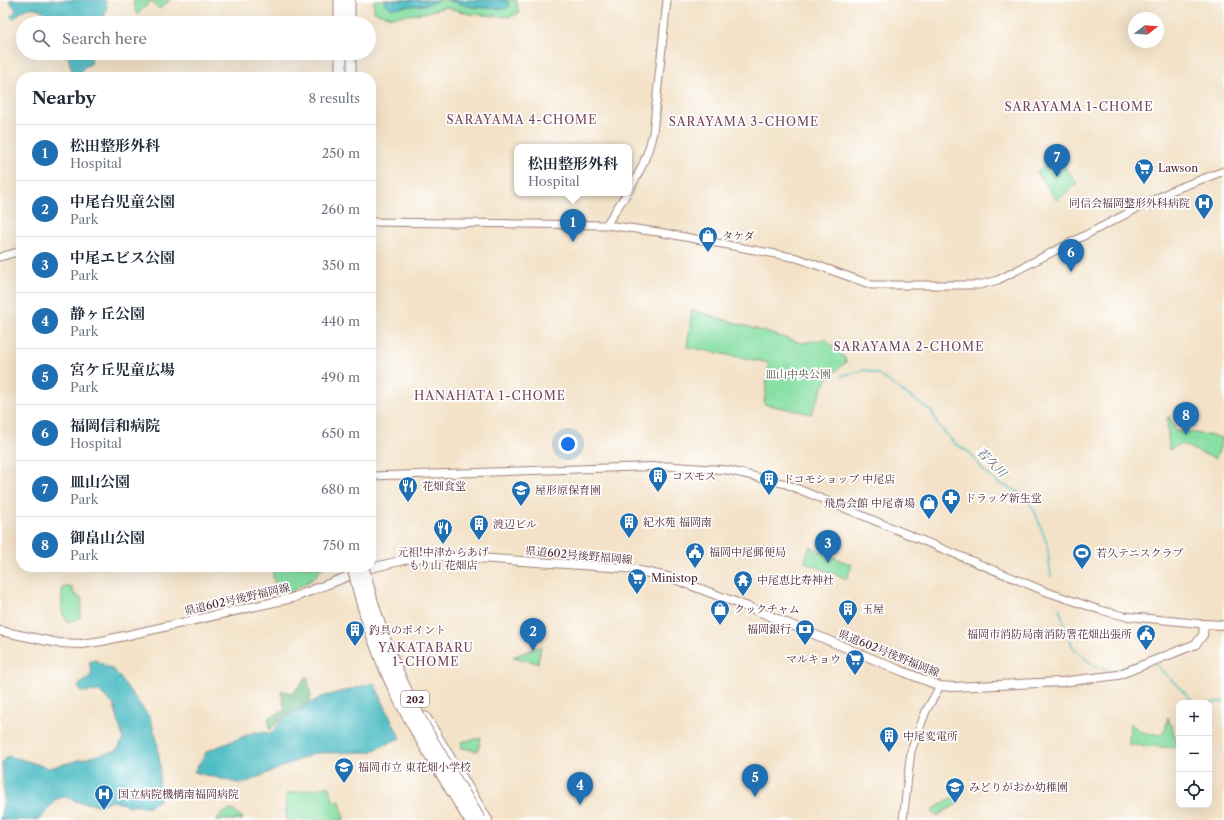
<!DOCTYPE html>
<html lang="en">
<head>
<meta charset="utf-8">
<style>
	body { margin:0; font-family:"Libre Caslon Text","Noto Serif JP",serif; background:#f6f6f7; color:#1f2937 }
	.controls { position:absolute; right:12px; bottom:12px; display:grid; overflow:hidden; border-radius:8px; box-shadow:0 4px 16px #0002 }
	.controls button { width:36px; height:36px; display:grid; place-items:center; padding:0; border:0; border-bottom:1px solid #e0e1e3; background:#fff; color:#1f2937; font:20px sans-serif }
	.compass { position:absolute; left:1128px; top:12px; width:36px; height:36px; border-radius:50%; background:#fff; box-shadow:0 4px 16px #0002; rotate:73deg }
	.you { position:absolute; left:568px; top:444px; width:14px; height:14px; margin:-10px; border:3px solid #fff; border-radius:50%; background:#1a73e8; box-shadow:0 0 0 6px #1a73e833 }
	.badge { display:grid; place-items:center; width:26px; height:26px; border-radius:50%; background:#1f6fb2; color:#fff; font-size:13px; font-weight:700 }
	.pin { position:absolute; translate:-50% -33px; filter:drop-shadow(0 1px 2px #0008) }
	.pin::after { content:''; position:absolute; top:21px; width:14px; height:12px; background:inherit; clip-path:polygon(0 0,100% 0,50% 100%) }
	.popup { position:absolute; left:514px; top:144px; width:118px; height:52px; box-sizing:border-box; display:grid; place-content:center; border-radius:8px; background:#fff; filter:drop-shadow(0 1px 3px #0005); font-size:13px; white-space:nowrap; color:#747a83 }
	.popup b { font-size:15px; color:#1f2937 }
	.popup::after { content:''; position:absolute; left:50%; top:100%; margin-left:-8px; border:8px solid transparent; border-top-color:#fff }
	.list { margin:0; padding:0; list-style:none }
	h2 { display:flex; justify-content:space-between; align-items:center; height:52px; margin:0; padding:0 16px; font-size:17px }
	h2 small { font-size:13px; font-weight:400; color:#747a83 }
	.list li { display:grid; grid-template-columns:26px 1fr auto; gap:12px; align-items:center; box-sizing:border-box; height:56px; padding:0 16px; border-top:1px solid #e0e1e3 }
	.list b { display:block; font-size:15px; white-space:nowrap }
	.list p { margin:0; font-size:13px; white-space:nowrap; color:#747a83 }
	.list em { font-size:13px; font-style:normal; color:#747a83 }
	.icon { flex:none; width:22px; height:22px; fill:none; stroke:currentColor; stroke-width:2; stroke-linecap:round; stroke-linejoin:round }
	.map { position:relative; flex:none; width:1224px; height:820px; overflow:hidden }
	.search { position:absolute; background:#fff; box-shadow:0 4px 16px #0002; left:16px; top:16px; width:360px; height:44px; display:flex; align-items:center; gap:10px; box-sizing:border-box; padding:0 14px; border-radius:22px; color:#747a83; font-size:15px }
	.panel { position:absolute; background:#fff; box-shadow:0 4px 16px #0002; left:16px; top:72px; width:360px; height:500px; border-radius:16px }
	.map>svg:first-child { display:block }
	.green { fill:#88dfa4; stroke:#697f68 }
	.forest { fill:#6ebe8a; stroke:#5c6e5a }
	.water { fill:#4fbdc5; stroke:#4c6e78 }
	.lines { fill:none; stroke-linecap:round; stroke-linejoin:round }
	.stream { stroke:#4fbdc5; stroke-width:1.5 }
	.tertiary-casing { stroke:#9e8079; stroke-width:9 }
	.secondary-casing { stroke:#9e8079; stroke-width:10 }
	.trunk-casing { stroke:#9e8079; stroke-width:12 }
	.motorway-casing { stroke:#9e8079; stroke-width:13 }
	.tertiary { stroke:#fff; stroke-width:7 }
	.secondary { stroke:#fff; stroke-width:8 }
	.trunk { stroke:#fff; stroke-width:10 }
	.motorway { stroke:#fff; stroke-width:11 }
	.motorway-bridge-casing { stroke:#9e8079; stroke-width:13; stroke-linecap:butt }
	.motorway-bridge { stroke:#fff; stroke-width:11 }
	.labels { text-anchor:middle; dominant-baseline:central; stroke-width:3.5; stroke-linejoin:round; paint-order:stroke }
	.shield { fill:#fff; stroke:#80626b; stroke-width:1 }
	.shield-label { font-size:10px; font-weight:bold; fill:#4a1f2b }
	.poi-label { font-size:11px; fill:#4a1f2b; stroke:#fff; text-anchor:start }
	.park-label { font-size:11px; fill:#5d594f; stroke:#fff }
	.street-label { font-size:11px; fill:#4a1f2b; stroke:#fff }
	.neighbourhood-label { font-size:12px; letter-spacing:1px; fill:#77475f; stroke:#fff }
	.water-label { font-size:12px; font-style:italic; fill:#4c5e69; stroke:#fff }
</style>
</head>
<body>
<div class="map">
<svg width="1224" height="820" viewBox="0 0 1224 820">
	<rect width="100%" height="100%" fill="#fff"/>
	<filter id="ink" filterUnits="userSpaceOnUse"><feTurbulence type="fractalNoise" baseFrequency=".025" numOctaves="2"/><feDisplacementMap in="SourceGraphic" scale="8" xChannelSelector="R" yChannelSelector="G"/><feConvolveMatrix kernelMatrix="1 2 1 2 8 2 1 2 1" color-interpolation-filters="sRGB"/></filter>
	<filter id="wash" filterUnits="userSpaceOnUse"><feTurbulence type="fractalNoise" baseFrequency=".012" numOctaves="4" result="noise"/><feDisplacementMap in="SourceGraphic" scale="16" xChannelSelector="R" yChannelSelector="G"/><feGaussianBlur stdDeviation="0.9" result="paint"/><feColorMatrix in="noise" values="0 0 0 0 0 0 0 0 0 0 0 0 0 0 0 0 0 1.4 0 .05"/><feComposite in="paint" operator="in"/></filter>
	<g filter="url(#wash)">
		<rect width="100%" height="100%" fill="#f3e2c7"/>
		<!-- green -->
		<path class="green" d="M133,0H170L159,9L151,1L137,15Z
			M374,0H516L519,13L509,17L470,14L445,7L424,13L391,17L374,12Z
			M1057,155L1077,183L1057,201L1037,172Z
			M692,310L802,343L825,339L845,358L846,362L827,379L811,414L764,404L769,363L687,347Z
			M1169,416L1175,431H1184L1223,438L1216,459L1180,444L1169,450L1167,418Z
			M810,547L852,565L847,579L804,562Z
			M273,567H323L313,579L282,597C275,586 272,580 273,567Z
			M67,587H72L74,594L82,599L80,617L76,620L67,621L62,612V588Z
			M541,646L538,663L513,657Z
			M1168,717L1179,748L1129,745L1130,723L1141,732L1161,735L1165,730Z
			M481,738L478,751L462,748L461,742Z
			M329,786L333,801H340L344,820H286V794Z
			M952,797L957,804L936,816L932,810Z
			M230,810L234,811L242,817V820H217L221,814Z"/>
		<!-- forest -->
		<path class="forest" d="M307,676L311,696L309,703L283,717L270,730L268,718L285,710L281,691L293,693Z"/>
		<!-- water -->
		<path class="water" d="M9,0H105L107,6L103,23H53C49,13 35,3 24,10C20,12 17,16 14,19L10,16L16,10Z
			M385,0H441L424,5L391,8L384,3Z
			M447,0H507L509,6L506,9L472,7Z
			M67,53H90L92,63L84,67L78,77L73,75Z
			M95,660L115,671L150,718L157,740L160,764L159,800L149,806H130L113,801L98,805L78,802L66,797L56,799L41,818L36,820H0L4,799L2,764L7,756L24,760L49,768L117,750L123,739L114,705L99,691L81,692L78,686L92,674L89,662Z
			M374,683L400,738L370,752L315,753L242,784L194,772L207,751L255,732L271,733L284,718L321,697Z"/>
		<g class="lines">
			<!-- stream -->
			<path class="stream" d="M841,376L865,370L878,374L932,412L938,425L955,444L969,452L983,470L998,483L1021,493L1029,502L1035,512L1047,544L1051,577
				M1059,608L1073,648L1092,664L1111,672L1145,660
				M1155,664L1195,703
				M1206,703L1224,702"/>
		</g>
	</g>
	<g filter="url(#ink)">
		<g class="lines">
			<!-- tertiary casing -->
			<g class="tertiary-casing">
				<path id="tertiary" d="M629,190C641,172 648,154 653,133L667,0
					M371,222L606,225L658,232L797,258L872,285H979L998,280L1173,190L1224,171
					M606,225L627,193
					M0,257L21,251
					M371,476L667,466L727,470L786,484L1047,592L1100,610L1124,616L1204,624
					M903,820L911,751L926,711L940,686"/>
			</g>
			<!-- secondary casing -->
			<g class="secondary-casing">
				<path id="secondary" d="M0,631L58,643L82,644L102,641L292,598L367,569L408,559L447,556L626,568L672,578L753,609L904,672L940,686L953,687L1061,682L1118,675L1196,644L1203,635L1204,624L1224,625"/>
			</g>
			<!-- trunk casing -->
			<g class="trunk-casing">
				<path id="trunk" d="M425,717L487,820"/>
			</g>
			<!-- motorway casing -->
			<g class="motorway-casing">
				<path id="motorway" d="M340,0V23
					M349,0V23
					M350,53V77"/>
			</g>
			<!-- tertiary -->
			<use href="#tertiary" class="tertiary"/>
			<!-- secondary -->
			<use href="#secondary" class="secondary"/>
			<!-- trunk -->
			<use href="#trunk" class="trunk"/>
			<!-- motorway -->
			<use href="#motorway" class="motorway"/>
			<!-- motorway-bridge casing -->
			<g class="motorway-bridge-casing">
				<path id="motorway-bridge" d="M341,53V77
					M353,567C364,615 380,663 403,707C424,746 447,783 470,820
					M363,567C374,614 390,658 411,701C431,742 457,781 480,820"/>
			</g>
			<!-- motorway-bridge -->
			<use href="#motorway-bridge" class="motorway-bridge"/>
		</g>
	</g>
	<!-- icons -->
	<defs>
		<g id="supermarket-pin" transform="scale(1)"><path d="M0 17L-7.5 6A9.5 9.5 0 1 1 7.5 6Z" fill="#1f6fb2" stroke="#fff"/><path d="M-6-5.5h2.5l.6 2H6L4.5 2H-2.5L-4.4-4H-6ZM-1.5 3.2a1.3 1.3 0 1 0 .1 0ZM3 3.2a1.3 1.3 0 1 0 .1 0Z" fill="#fff"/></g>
		<g id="hospital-pin" transform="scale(1)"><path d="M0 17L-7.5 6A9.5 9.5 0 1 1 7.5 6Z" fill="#1f6fb2" stroke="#fff"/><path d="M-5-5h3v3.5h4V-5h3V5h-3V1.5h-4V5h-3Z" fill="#fff"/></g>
		<g id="shop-pin" transform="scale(1)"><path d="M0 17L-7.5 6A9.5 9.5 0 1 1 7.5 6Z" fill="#1f6fb2" stroke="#fff"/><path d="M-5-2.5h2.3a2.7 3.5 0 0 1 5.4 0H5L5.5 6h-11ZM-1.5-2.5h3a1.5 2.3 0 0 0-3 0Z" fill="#fff"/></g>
		<g id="building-pin" transform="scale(1)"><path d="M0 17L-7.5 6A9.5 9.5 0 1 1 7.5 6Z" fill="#1f6fb2" stroke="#fff"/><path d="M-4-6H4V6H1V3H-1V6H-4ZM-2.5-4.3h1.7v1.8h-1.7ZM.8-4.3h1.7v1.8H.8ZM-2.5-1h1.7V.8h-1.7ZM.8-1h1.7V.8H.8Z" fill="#fff"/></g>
		<g id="restaurant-pin" transform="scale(1)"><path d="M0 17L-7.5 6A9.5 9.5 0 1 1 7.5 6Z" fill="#1f6fb2" stroke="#fff"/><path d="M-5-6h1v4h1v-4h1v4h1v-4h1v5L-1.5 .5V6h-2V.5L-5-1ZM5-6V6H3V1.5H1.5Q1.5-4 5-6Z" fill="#fff"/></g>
		<g id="school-pin" transform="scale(1)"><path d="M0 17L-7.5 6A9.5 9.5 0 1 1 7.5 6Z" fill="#1f6fb2" stroke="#fff"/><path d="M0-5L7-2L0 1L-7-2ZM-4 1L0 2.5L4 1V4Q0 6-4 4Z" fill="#fff"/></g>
		<g id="pharmacy-pin" transform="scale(1)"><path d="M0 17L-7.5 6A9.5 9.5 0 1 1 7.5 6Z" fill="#1f6fb2" stroke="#fff"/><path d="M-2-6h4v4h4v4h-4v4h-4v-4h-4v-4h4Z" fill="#fff"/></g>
		<g id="civic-pin" transform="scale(1)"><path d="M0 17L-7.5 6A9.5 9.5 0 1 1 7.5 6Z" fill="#1f6fb2" stroke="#fff"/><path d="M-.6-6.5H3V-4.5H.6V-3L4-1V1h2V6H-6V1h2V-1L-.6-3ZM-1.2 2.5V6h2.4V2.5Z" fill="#fff"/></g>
		<g id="stadium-pin" transform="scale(1)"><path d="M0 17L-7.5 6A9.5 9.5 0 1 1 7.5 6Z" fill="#1f6fb2" stroke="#fff"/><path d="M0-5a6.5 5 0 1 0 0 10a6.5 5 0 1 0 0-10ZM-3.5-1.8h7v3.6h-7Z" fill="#fff"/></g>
		<g id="temple-pin" transform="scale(1)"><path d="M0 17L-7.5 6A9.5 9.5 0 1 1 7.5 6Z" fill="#1f6fb2" stroke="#fff"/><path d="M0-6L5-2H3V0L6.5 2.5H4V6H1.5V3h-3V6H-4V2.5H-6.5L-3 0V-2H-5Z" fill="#fff"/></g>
		<g id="bank-pin" transform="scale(1)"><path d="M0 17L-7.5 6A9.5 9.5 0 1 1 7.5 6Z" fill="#1f6fb2" stroke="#fff"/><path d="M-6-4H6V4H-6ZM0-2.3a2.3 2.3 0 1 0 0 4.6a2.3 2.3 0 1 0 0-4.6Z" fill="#fff"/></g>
	</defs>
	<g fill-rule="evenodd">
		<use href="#supermarket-pin" x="1144" y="168"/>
		<use href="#hospital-pin" x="1204" y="203"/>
		<use href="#shop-pin" x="708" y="236"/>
		<use href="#building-pin" x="658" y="476"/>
		<use href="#building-pin" x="769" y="479"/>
		<use href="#restaurant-pin" x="408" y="486"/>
		<use href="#school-pin" x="521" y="490"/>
		<use href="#pharmacy-pin" x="951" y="498"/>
		<use href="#shop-pin" x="929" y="503"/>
		<use href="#building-pin" x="629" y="522"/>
		<use href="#building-pin" x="479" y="524"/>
		<use href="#restaurant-pin" x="443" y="528"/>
		<use href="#civic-pin" x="695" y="552"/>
		<use href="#stadium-pin" x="1082" y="553"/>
		<use href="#supermarket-pin" x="637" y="578"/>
		<use href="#temple-pin" x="743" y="580"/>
		<use href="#shop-pin" x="720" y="609"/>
		<use href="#building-pin" x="848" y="609"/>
		<use href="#bank-pin" x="805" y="629"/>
		<use href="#building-pin" x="355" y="630"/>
		<use href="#civic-pin" x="1146" y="634"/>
		<use href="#supermarket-pin" x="855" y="659"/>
		<use href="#building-pin" x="889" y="736"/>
		<use href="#school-pin" x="344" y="767"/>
		<use href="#school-pin" x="955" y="787"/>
		<use href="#hospital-pin" x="104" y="794"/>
	</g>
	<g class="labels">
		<!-- shield labels -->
		<rect class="shield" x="401" y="691" width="28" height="16" rx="3"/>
		<g class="shield-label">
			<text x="415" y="699">202</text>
		</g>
		<!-- poi labels -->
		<g class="poi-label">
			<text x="1158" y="168">Lawson</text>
			<text x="1190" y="203" text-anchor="end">同信会福岡整形外科病院</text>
			<text x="722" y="236">タケダ</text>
			<text x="672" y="476">コスモス</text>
			<text x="783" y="479">ドコモショップ 中尾店</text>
			<text x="422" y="486">花畑食堂</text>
			<text x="535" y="490">屋形原保育園</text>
			<text x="965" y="498">ドラッグ新生堂</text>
			<text x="915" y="503" text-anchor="end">飛鳥会館 中尾斎場</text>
			<text x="643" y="522">紀水苑 福岡南</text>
			<text x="493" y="524">渡辺ビル</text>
			<text x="443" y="552" text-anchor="middle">元祖!中津からあげ<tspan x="443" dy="13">もり山 花畑店</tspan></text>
			<text x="709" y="552">福岡中尾郵便局</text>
			<text x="1096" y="553">若久テニスクラブ</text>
			<text x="651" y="578">Ministop</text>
			<text x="757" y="580">中尾恵比寿神社</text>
			<text x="734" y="609">クックチャム</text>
			<text x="862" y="609">玉屋</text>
			<text x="791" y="629" text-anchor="end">福岡銀行</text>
			<text x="369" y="630">釣具のポイント</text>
			<text x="1132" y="634" text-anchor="end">福岡市消防局南消防署花畑出張所</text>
			<text x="841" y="659" text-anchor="end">マルキョウ</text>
			<text x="903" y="736">中尾変電所</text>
			<text x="358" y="767">福岡市立 東花畑小学校</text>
			<text x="969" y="787">みどりがおか幼稚園</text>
			<text x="118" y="794">国立病院機構南福岡病院</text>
		</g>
		<!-- park labels -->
		<g class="park-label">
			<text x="798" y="374">皿山中央公園</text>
		</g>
		<!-- street labels -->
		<g class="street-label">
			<text transform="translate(579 555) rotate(5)">県道602号後野福岡線</text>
			<text transform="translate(237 599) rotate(-13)">県道602号後野福岡線</text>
			<text transform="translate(889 653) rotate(22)">県道602号後野福岡線</text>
		</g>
		<!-- neighbourhood labels -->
		<g class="neighbourhood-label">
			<text x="1079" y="106">SARAYAMA 1-CHOME</text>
			<text x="522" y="119">SARAYAMA 4-CHOME</text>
			<text x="744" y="121">SARAYAMA 3-CHOME</text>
			<text x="909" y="346">SARAYAMA 2-CHOME</text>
			<text x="490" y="395">HANAHATA 1-CHOME</text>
			<text x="426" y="647">YAKATABARU<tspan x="426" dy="14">1-CHOME</tspan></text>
		</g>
		<!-- water labels -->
		<g class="water-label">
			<text transform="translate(992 462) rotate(45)">若久川</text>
		</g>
	</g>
</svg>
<div class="controls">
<button>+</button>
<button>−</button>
<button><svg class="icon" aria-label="locate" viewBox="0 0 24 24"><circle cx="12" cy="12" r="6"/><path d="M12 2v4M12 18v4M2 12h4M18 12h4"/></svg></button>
</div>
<svg class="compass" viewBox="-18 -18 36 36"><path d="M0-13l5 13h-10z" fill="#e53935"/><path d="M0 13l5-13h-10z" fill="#747a83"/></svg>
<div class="you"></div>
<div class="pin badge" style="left:573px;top:242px">1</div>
<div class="popup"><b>松田整形外科</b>Hospital</div>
<div class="pin badge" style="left:533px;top:651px">2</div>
<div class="pin badge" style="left:828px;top:563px">3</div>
<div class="pin badge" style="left:580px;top:805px">4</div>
<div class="pin badge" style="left:755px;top:797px">5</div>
<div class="pin badge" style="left:1071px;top:272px">6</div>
<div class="pin badge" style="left:1057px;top:177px">7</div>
<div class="pin badge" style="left:1186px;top:435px">8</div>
<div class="search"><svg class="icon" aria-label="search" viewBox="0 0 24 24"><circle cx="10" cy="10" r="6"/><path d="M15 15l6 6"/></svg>Search here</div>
<section class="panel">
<h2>Nearby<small>8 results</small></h2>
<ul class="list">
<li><span class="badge">1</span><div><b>松田整形外科</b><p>Hospital</p></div><em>250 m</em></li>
<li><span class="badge">2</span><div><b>中尾台児童公園</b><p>Park</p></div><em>260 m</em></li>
<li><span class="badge">3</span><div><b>中尾エビス公園</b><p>Park</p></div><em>350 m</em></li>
<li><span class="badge">4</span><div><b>静ヶ丘公園</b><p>Park</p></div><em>440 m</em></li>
<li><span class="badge">5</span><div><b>宮ケ丘児童広場</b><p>Park</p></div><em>490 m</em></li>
<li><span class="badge">6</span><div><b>福岡信和病院</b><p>Hospital</p></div><em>650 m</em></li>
<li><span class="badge">7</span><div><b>皿山公園</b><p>Park</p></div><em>680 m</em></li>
<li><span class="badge">8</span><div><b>御畠山公園</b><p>Park</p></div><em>750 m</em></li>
</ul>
</section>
</div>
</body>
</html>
